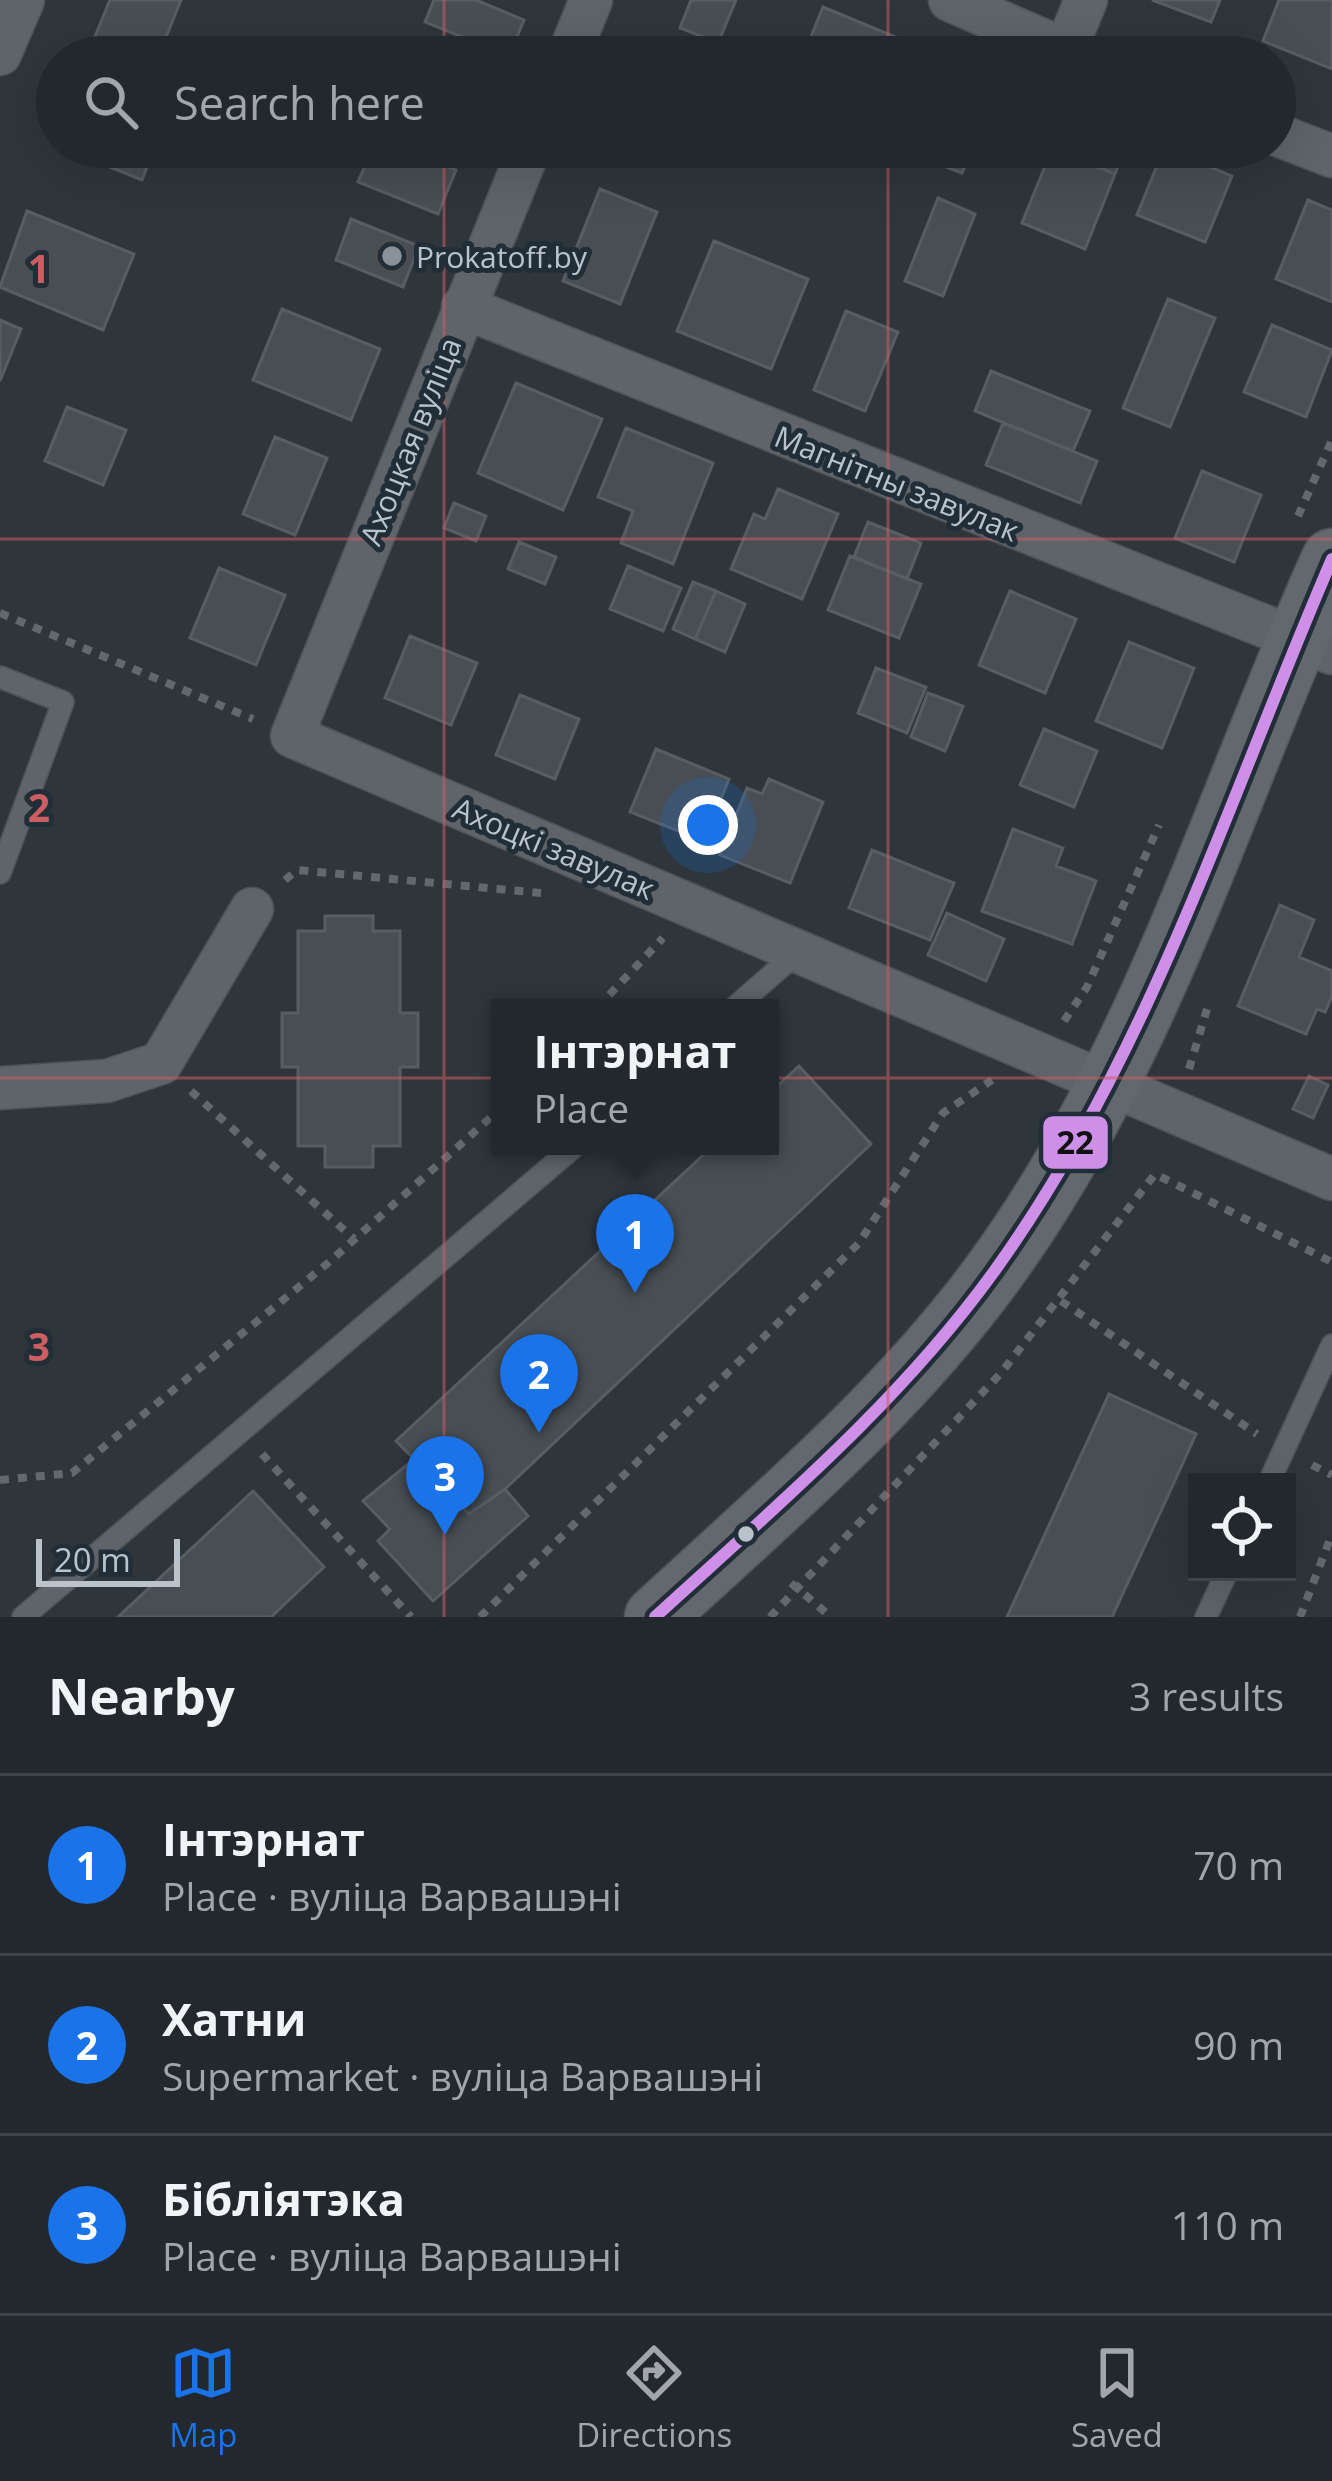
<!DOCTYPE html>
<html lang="en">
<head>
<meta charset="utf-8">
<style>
	body { margin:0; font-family:"Open Sans",sans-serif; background:#2a3035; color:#f1f3f6 }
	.controls { position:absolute; right:36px; bottom:36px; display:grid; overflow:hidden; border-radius:0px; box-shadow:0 12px 48px #0002 }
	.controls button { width:108px; height:108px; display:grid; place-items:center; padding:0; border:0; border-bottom:3px solid #3f4449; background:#22282d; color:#f1f3f6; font:60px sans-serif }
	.scale { position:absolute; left:36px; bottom:30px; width:144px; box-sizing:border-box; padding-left:12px; border:6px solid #bac3cc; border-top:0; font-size:33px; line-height:42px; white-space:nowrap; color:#bac3cc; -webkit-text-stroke:9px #212d37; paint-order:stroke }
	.you { position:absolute; left:708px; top:825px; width:42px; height:42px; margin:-30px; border:9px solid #fff; border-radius:50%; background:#1a73e8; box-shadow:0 0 0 18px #1a73e833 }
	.badge { display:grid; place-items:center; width:78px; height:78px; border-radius:50%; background:#1a73e8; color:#fff; font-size:39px; font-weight:700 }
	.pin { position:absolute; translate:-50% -99px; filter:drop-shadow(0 3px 6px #0008) }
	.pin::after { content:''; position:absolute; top:63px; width:42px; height:36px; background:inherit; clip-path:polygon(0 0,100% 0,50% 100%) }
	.popup { position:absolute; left:491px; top:999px; width:288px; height:156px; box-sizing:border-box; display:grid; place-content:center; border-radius:0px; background:#22282d; filter:drop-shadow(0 3px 9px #0005); font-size:39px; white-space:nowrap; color:#a2a6aa }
	.popup b { font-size:45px; color:#f1f3f6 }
	.popup::after { content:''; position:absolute; left:50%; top:100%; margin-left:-24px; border:24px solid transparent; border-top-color:#22282d }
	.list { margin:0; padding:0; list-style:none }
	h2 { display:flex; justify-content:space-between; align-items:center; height:156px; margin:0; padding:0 48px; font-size:51px }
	h2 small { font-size:39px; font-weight:400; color:#a2a6aa }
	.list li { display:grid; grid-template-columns:78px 1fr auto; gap:36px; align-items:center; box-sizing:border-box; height:180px; padding:0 48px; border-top:3px solid #3f4449 }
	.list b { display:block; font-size:45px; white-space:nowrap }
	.list p { margin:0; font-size:39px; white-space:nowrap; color:#a2a6aa }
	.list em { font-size:39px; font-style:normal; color:#a2a6aa }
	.icon { flex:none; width:66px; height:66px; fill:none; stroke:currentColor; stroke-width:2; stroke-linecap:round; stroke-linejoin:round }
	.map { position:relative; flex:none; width:1332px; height:1617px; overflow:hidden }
	.search { position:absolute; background:#22282d; box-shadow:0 12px 48px #0002; left:36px; right:36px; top:36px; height:132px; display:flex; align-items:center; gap:30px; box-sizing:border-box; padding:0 42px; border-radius:66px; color:#a2a6aa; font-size:45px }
	.sheet { height:696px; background:#22282d }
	nav { display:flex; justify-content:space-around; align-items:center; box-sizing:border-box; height:168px; border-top:3px solid #3f4449; background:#22282d; font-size:33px; color:#a2a6aa }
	nav a { display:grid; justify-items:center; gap:6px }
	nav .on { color:#1a73e8 }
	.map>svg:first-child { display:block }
	.building { fill:#484e53; stroke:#575e63; stroke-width:3 }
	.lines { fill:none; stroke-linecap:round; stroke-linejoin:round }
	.lane-casing { stroke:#4d5257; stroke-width:24 }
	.street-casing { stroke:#4d5257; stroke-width:45 }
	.secondary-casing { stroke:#4d5257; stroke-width:63 }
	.path { stroke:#62686d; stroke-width:8; stroke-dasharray:9 9; stroke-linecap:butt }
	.lane { stroke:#5e646a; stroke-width:21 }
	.street { stroke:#5e646a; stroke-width:42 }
	.secondary { stroke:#63686e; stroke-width:60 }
	.bus-1-casing { stroke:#212d37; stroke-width:21 }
	.bus-1 { stroke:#ce8fe9; stroke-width:12 }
	.grid { fill:none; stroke:#cc5e61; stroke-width:3; stroke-opacity:0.55 }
	.poi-dot { fill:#89929a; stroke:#212d37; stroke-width:4.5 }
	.bus-dot { fill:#bac3cc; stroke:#212d37; stroke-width:4.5 }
	.labels { text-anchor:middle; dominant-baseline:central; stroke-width:10; stroke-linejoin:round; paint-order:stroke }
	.poi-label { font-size:30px; fill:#bac3cc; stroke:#212d37; text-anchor:start }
	.street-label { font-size:30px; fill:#bac3cc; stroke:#212d37 }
	.grid-label { font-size:39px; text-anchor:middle; font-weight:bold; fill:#cc5e61; stroke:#212d37; stroke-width:10; stroke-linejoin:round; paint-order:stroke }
	.line-badge { stroke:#212d37; stroke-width:4.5 }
	.pale-badge-label { font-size:33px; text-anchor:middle; font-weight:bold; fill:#111 }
</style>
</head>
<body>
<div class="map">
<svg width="1332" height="1617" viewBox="0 0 1332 1617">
	<rect width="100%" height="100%" fill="#2e363c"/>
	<!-- building -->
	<path class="building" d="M110,0H181L158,57H106L89,51Z
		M434,0H476L524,20L509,56L425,22Z
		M691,0H736L718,43L680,28Z
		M1152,0H1220L1211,22Z
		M1279,0H1332V69L1263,41Z
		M823,7L910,43L904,57H826L806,49Z
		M61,147H155L142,180Z
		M373,147H399L456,170L438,214L358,182Z
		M914,147H973L962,173L912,154Z
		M1053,147H1126L1115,174Z
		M1164,148L1232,176L1205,242L1137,215Z
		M1052,149L1115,174L1085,249L1022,223Z
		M600,189L657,212L620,304L563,281Z
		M938,198L975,214L943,296L905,281Z
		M1308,200L1332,210V302L1276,279Z
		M27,211L134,254L103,330L0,287Z
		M351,219L419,246L403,287L336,260Z
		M714,241L808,279L771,369L677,331Z
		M1168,299L1215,318L1170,427L1123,408Z
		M282,309L380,349L351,420L253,380Z
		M846,311L898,332L865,411L814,390Z
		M0,320L21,329L0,381Z
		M1272,325L1332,350L1306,417L1244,392Z
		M991,371L1090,411L1073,451L975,411Z
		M516,383L602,419L563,510L478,473Z
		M67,407L126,430L103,485L45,461Z
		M1003,423L1097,461L1080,503L986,465Z
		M626,428L713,463L673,564L621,543L633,511L598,497Z
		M275,437L327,458L295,535L243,514Z
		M1202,471L1261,495L1234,562L1175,538Z
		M778,489L838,514L802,599L731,569L754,514L765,519Z
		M454,503L486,516L476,541L444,528Z
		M868,522L921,543L907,579L854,557Z
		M519,542L556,557L545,584L508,569Z
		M850,556L921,584L899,638L828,610Z
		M628,566L681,588L663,631L610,609Z
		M219,568L285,595L256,665L190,638Z
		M693,582L716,591L695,639L673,629Z
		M716,591L745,604L725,652L695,639Z
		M1010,591L1076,619L1045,693L979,665Z
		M410,636L477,663L451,725L385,698Z
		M1129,642L1194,668L1162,748L1096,721Z
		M876,668L926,687L907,733L858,713Z
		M928,693L963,706L945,751L911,737Z
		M520,695L579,719L555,779L496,755Z
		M1044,729L1097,751L1074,807L1020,785Z
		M656,749L729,779L704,841L630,812Z
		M769,779L823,802L790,883L720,855L747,788L762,794Z
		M1013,829L1063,848L1056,866L1096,881L1072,944L982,911Z
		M872,850L954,883L930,940L849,908Z
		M1280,905L1314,920L1299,957L1332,971V996L1325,1012L1317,1009L1306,1034L1238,1006Z
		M947,913L1004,939L986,981L928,955Z
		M325,916H373V931H400V1013H418V1067H400V1146H373V1167H325V1146H298V1067H282V1013H298V931H325Z
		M799,1066L871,1144L505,1489L469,1514L396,1441L713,1146H770V1093Z
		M1309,1076L1328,1085L1313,1118L1293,1109Z
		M1109,1394L1196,1434L1173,1485L1112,1617H1007Z
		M414,1459L469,1514L505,1489L528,1516L433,1601L378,1541L390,1529L363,1501Z
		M253,1491L324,1567L271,1617H118Z"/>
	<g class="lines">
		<!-- lane casing -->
		<g class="lane-casing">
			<path id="lane" d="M0,677L63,702L0,873
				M734,1008L798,952
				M1269,1482L1332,1345
				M23,1617L575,1146
				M1206,1617L1227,1572"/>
		</g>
		<!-- street casing -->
		<g class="street-casing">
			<path id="street" d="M950,0L1081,57
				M1065,51L1086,0
				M0,54L23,0
				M568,57L591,0
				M1275,134L1332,156
				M530,147L292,736L1332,1179
				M463,307L1332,653
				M0,1088L107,1081L161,1063L252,909"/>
		</g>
		<!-- secondary casing -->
		<g class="secondary-casing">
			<path id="secondary" d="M655,1617C773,1508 898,1403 993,1273C1150,1059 1224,799 1332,559"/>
		</g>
		<!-- path -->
		<path class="path" d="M1298,516L1332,440
			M0,613L253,719
			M285,880L297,870L541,893
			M597,1008L663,938
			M1064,1021L1087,987L1159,825
			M1189,1069L1207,1009
			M191,1091L354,1239
			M1061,1301L1257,1434
			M262,1454L411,1617
			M1312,1465L1332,1475
			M0,1480L72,1473L328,1263L500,1109
			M791,1583L831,1617
			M480,1617L859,1243L943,1113L992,1080
			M770,1617L1001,1373L1155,1174L1332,1262
			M1300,1617L1332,1534"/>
		<!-- lane -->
		<use href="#lane" class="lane"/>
		<!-- street -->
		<use href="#street" class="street"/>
		<!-- secondary -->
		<use href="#secondary" class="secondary"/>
		<!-- bus-1 casing -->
		<g class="bus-1-casing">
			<path id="bus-1" d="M655,1617C773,1509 898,1404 993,1273C1148,1059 1228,800 1332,559"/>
		</g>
		<!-- bus-1 -->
		<use href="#bus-1" class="bus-1"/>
	</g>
	<!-- grid -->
	<path class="grid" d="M444,0V57M888,0V57M444,147V1617M888,147V1617M0,539H1332M0,1078H1332"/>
	<!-- markers -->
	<circle class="poi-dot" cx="392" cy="256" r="12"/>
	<circle class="bus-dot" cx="746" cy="1534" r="10"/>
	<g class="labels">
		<!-- poi labels -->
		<g class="poi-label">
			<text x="416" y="256">Prokatoff.by</text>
		</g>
		<!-- street labels -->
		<g class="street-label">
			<text transform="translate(410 441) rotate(-68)">Ахоцкая вуліца</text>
			<text transform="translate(897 483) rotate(22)">Магнітны завулак</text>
			<text transform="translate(554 848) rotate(23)">Ахоцкі завулак</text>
		</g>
	</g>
	<g class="grid-label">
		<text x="39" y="283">1</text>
		<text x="39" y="822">2</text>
		<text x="39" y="1361">3</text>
	</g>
	<rect class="line-badge" x="1041" y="1114" width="69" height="57" rx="12" fill="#ce8fe9"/>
	<g class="pale-badge-label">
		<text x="1075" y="1154">22</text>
	</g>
</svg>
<div class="controls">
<button><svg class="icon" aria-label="locate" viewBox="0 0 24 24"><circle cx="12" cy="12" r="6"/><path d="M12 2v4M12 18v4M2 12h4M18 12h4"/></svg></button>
</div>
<div class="scale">20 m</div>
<div class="you"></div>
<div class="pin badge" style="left:635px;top:1293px">1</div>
<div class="popup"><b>Інтэрнат</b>Place</div>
<div class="pin badge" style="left:539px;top:1433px">2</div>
<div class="pin badge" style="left:445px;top:1535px">3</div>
<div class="search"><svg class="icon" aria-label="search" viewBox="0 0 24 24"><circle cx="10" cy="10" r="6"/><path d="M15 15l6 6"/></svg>Search here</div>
</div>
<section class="sheet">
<h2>Nearby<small>3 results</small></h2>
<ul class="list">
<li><span class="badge">1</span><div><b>Інтэрнат</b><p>Place · вуліца Варвашэні</p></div><em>70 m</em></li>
<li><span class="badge">2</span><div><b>Хатни</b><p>Supermarket · вуліца Варвашэні</p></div><em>90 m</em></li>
<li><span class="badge">3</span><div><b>Бібліятэка</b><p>Place · вуліца Варвашэні</p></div><em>110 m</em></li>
</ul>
</section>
<nav>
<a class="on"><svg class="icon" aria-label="map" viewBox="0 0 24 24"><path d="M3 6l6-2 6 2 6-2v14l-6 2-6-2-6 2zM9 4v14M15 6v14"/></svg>Map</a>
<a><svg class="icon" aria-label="directions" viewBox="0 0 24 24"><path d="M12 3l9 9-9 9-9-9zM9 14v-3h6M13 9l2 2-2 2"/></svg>Directions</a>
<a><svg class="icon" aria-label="saved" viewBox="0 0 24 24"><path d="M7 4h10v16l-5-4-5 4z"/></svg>Saved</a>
</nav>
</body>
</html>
